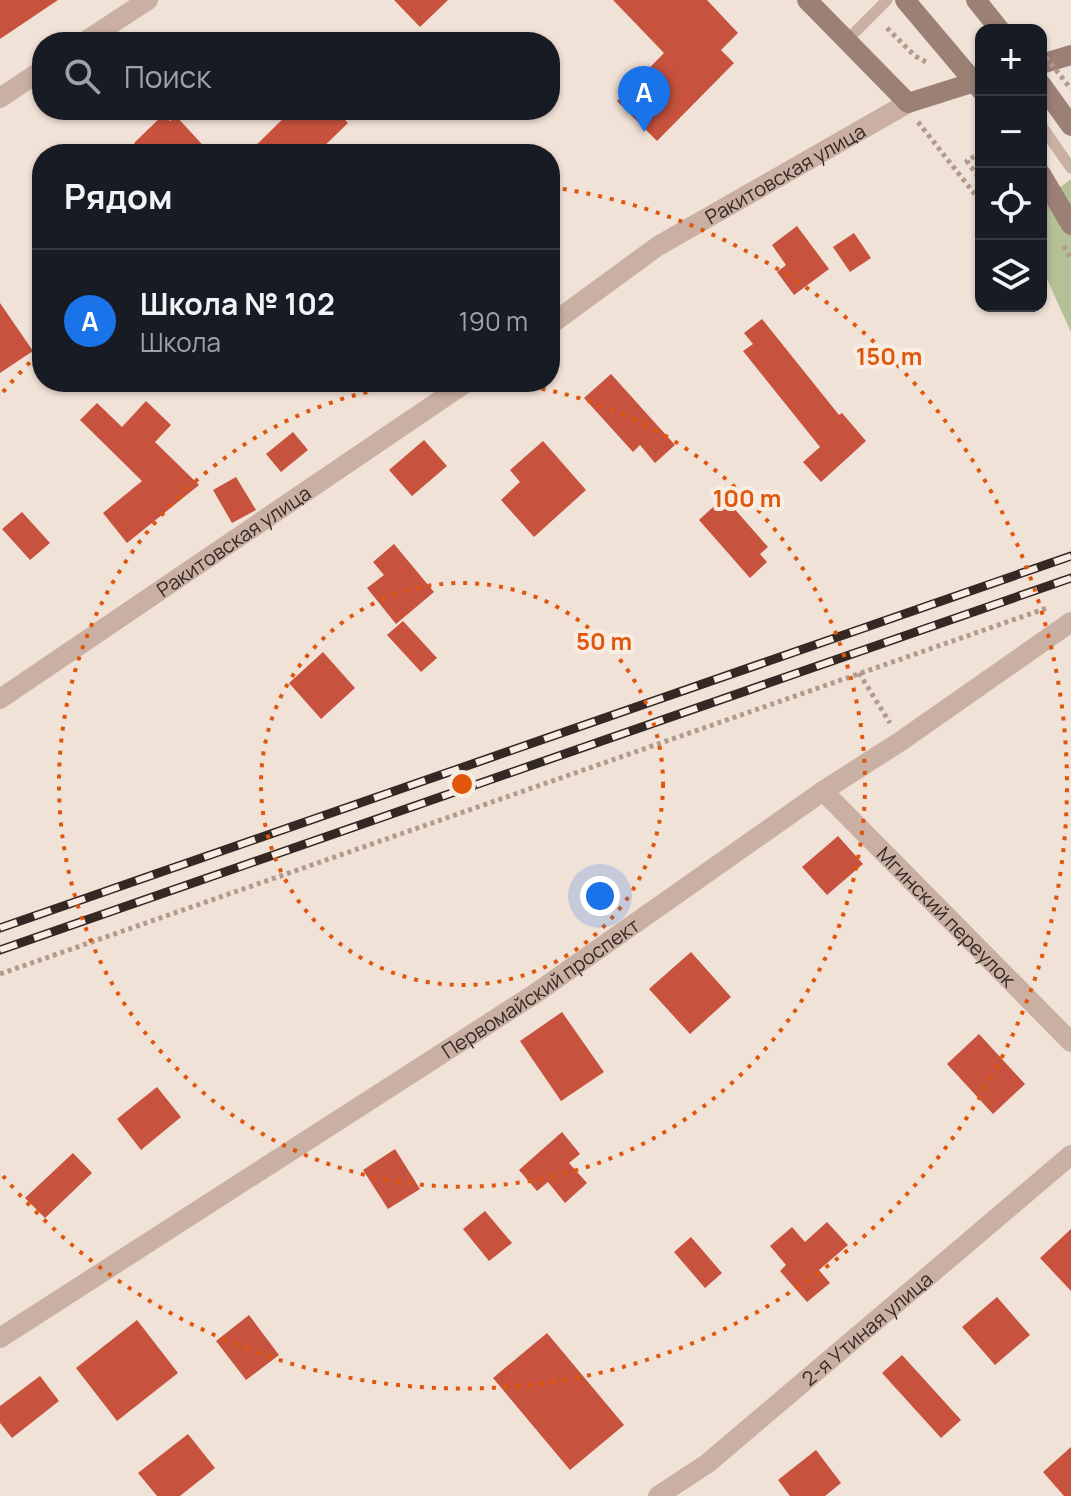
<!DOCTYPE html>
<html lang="ru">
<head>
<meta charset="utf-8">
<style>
	body { margin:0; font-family:Manrope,sans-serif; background:#242831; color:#f1f3f6 }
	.controls { position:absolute; right:24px; top:24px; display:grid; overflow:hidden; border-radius:16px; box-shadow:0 2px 6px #0004 }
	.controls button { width:72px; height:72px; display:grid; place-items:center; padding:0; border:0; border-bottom:2px solid #363941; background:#171b24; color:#f1f3f6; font:40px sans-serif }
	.you { position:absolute; left:600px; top:896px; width:28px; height:28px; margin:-20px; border:6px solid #fff; border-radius:50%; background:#1a73e8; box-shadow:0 0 0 12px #1a73e833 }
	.badge { display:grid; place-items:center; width:52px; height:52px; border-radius:50%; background:#1a73e8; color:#fff; font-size:26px; font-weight:700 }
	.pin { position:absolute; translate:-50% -66px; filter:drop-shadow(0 2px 4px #0008) }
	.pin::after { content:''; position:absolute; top:42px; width:28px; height:24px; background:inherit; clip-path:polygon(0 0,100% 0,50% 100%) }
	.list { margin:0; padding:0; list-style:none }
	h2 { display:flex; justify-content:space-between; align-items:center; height:104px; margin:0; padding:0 32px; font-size:34px }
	h2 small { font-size:26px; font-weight:400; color:#9ea1a6 }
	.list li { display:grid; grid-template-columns:52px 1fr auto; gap:24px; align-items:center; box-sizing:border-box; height:144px; padding:0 32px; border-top:2px solid #363941 }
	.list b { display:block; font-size:30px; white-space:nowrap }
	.list p { margin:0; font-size:26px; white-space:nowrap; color:#9ea1a6 }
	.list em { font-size:26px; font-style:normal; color:#9ea1a6 }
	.icon { flex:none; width:44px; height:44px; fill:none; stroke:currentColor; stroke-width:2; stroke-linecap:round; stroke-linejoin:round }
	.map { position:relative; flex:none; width:1071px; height:1496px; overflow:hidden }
	.search { position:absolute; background:#171b24; box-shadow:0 2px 6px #0004; left:32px; top:32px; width:528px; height:88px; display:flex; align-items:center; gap:20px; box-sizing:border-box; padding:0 28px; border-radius:32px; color:#9ea1a6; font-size:30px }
	.panel { position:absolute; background:#171b24; box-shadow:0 2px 6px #0004; left:32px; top:144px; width:528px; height:248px; border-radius:32px }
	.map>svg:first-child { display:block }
	.green { fill:#b6c097 }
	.building { fill:#c7523e }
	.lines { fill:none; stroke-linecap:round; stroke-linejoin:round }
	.path { stroke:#b49a8d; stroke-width:5; stroke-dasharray:4 4; stroke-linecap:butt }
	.lane { stroke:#c9b0a3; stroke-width:11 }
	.street { stroke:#c9b0a3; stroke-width:20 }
	.secondary { stroke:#9c7f75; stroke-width:20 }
	.rail-casing { stroke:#342825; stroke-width:9 }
	.rail { stroke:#f9ede3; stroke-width:6; stroke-dasharray:18; stroke-linecap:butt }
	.path-bridge { stroke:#b49a8d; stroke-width:5; stroke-dasharray:4 4; stroke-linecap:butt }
	.secondary-bridge { stroke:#9c7f75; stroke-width:20 }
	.ring { fill:none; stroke:#df570d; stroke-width:4; stroke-dasharray:4 8 }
	.labels { text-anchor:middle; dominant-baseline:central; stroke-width:8; stroke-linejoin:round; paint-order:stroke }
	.street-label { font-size:20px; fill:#342825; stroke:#f9ede3 }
	.centre { fill:#df570d; stroke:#f9ede3; stroke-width:4 }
	.ring-label { font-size:24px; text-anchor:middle; font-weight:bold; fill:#df570d; stroke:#f9ede3; stroke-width:8; stroke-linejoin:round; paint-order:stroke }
</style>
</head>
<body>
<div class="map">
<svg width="1071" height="1496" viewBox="0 0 1071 1496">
	<rect width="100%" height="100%" fill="#f1e2d7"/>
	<!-- green -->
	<path class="green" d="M1071,179V332L1041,266V202Z"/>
	<!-- building -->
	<path class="building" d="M0,0H58L0,39Z
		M394,0H448L420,27Z
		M613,0H707L738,33L721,50L734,63L657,141L617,101L664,53Z
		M292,110H335L348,123L316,154H247Z
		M163,115L170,121L176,116L211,154H144L134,143Z
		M797,226L829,269L794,295L777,272L786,265L772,245Z
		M854,233L871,258L850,272L833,247Z
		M0,303L33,351L0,373Z
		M762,319L839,415L842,413L866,441L821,482L803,462L820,447L743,351L753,344L744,333Z
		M611,374L675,445L655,463L640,445L633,452L584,398Z
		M146,401L171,425L155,442L199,485L127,543L103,513L142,481L80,420L97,403L122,427Z
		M293,432L308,450L281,472L266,454Z
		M424,440L447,466L412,496L389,470Z
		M543,441L586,490L534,537L501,500L520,482L510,470Z
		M236,477L256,510L232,523L213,490Z
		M724,497L768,547L760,554L767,562L750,578L699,520Z
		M22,512L50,543L30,560L2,529Z
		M394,544L434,592L396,624L367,588L384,575L373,562Z
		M403,621L437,658L421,672L387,635Z
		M323,652L355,688L321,719L289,683Z
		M838,836L863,864L827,895L802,867Z
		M691,952L731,997L690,1034L649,989Z
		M562,1012L604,1072L561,1101L520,1041Z
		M979,1034L1025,1084L993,1114L947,1064Z
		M157,1087L181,1117L141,1150L117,1119Z
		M562,1132L580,1154L569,1163L587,1183L565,1203L548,1182L537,1191L519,1170Z
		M395,1149L420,1189L388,1209L363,1170Z
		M73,1153L92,1173L45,1218L25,1198Z
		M485,1211L512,1243L489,1261L463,1229Z
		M827,1222L848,1245L819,1270L830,1283L807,1302L780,1271L786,1265L770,1246L792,1227L805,1242Z
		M1071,1229V1291L1040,1258Z
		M691,1237L722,1273L705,1288L674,1252Z
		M997,1297L1030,1335L995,1365L962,1327Z
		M249,1315L279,1355L246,1380L216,1341Z
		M137,1320L178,1373L117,1421L76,1368Z
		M547,1333L624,1425L570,1470L493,1378Z
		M902,1355L961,1420L941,1438L882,1373Z
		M40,1376L59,1401L12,1438L0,1423V1406Z
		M188,1434L215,1468L180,1496H157L138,1473Z
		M1071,1447V1496H1064L1043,1472Z
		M816,1450L841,1483L825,1496H790L778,1480Z"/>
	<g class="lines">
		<!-- path -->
		<path class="path" d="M887,28L915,56L928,63
			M918,122L981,202
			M981,152L967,161L981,181
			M1064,246L1071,259
			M859,673L890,723
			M0,974L1047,608"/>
		<!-- lane -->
		<path class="lane" d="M846,41L887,0
			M1041,125L1071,168"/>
		<!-- street -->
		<g class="street">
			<path d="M84,42L148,0"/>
			<path d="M0,98L42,70"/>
			<path id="s1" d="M550,325L658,246L908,103"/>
			<path id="s2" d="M0,699L467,382"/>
			<path id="s3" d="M823,791L1071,1042"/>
			<path id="s4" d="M0,1338L536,993L823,791L901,741L1071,622"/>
			<path id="s5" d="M658,1496L708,1463L1071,1155"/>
		</g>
		<!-- secondary -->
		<path class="secondary" d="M807,0L908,103L981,80
			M976,0L1000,30
			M1041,64L1071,55
			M1041,84L1071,126
			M1041,174L1071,225"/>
		<!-- rail casing -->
		<g class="rail-casing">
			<path id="rail" d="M0,928L1071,556
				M0,950L1071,578"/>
		</g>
		<!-- rail -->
		<use href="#rail" class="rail"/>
		<!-- path-bridge -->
		<path class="path-bridge" d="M1041,51L1071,89"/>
		<!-- secondary-bridge -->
		<path class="secondary-bridge" d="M905,0L981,90"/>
	</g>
	<!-- distance rings -->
	<g class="ring">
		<circle cx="462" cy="784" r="201"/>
		<path d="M494 382A403 403 0 1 1 430 382"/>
		<path d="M3 392A604 604 0 0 1 39 353M551 187A604 604 0 1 1 3 1176"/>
	</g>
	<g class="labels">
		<!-- street labels -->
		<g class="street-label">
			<text stroke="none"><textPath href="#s1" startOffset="280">Ракитовская улица</textPath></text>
			<text stroke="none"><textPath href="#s2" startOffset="282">Ракитовская улица</textPath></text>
			<text stroke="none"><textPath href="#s3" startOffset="176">Мгинский переулок</textPath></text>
			<text stroke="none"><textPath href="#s4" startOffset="644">Первомайский проспект</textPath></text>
			<text stroke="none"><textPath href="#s5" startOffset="268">2-я Утиная улица</textPath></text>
		</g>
	</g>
	<circle cx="462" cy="784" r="12" class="centre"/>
	<g class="ring-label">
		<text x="889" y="365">150 m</text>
		<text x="747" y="507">100 m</text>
		<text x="604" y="650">50 m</text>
	</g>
</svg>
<div class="controls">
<button>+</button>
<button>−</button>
<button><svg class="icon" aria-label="locate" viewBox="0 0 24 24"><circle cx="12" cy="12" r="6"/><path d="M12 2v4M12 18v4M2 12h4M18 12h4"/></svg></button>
<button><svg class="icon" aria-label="layers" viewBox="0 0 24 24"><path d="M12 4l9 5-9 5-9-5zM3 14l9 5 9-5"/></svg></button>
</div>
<div class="you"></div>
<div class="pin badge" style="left:644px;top:132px">A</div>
<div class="search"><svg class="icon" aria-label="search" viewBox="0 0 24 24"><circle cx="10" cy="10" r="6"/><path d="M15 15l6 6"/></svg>Поиск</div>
<section class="panel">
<h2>Рядом<small></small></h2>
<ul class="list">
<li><span class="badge">A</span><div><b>Школа № 102</b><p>Школа</p></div><em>190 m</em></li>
</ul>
</section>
</div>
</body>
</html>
